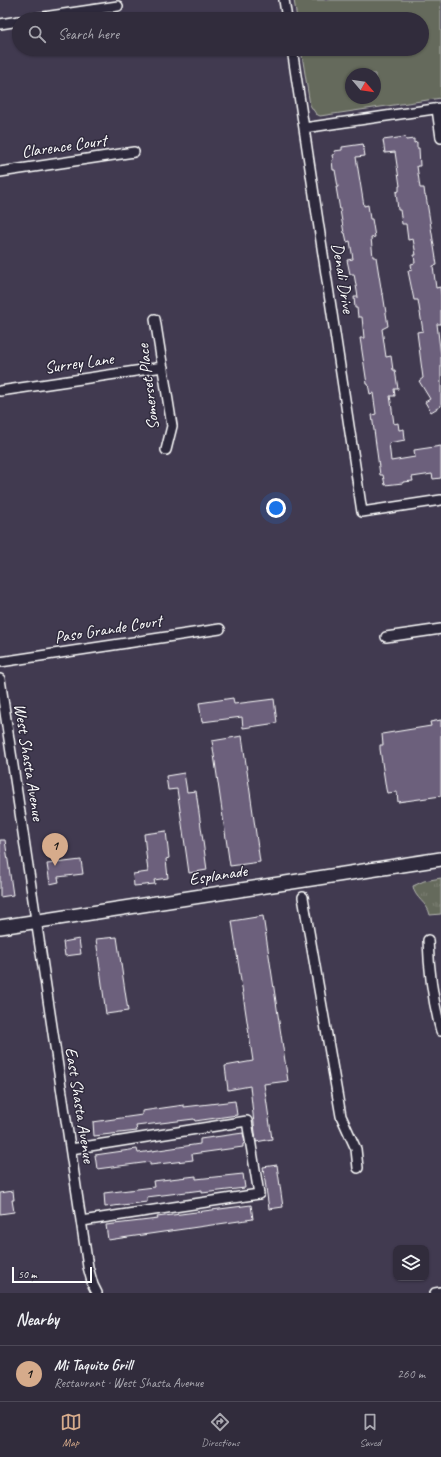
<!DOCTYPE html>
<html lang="en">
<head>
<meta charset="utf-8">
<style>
	body { margin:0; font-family:Caveat,sans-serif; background:#393443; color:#f1f3f6 }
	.controls { position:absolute; right:12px; bottom:12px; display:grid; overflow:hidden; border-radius:8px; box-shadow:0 1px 3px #0004 }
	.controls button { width:36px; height:36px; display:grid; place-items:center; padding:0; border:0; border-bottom:1px solid #4c4856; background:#312c3c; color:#f1f3f6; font:20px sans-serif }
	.compass { position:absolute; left:345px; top:68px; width:36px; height:36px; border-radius:50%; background:#312c3c; box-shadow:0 1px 3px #0004; rotate:119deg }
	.scale { position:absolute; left:12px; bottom:10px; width:80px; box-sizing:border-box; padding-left:4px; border:2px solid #fff; border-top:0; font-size:11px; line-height:14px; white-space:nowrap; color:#fff; -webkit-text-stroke:3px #2f2a3d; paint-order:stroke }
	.you { position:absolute; left:276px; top:508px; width:14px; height:14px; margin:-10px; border:3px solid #fff; border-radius:50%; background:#1a73e8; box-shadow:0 0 0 6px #1a73e833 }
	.badge { display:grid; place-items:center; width:26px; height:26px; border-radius:50%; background:#d6ab8b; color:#111; font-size:13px; font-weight:700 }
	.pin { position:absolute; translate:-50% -33px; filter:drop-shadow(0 1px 2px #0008) }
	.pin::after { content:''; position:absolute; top:21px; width:14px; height:12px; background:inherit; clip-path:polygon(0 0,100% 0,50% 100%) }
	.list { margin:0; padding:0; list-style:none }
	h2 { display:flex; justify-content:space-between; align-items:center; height:52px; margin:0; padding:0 16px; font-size:17px }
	h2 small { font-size:13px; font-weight:400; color:#a8a7af }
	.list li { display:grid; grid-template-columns:26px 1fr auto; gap:12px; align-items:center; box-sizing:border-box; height:56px; padding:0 16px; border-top:1px solid #4c4856 }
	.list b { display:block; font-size:15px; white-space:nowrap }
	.list p { margin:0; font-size:13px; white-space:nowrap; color:#a8a7af }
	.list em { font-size:13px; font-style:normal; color:#a8a7af }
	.icon { flex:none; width:22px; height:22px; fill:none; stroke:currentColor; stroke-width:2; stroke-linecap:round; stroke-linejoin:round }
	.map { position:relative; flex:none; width:441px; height:1293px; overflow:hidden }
	.search { position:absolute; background:#312c3c; box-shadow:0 1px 3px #0004; left:12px; right:12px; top:12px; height:44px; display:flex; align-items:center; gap:10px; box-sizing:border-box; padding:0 14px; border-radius:22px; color:#a8a7af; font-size:15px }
	.sheet { height:108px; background:#312c3c }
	nav { display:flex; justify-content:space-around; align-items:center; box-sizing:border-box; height:56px; border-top:1px solid #4c4856; background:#312c3c; font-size:11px; color:#a8a7af }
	nav a { display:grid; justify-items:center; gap:2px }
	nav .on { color:#d6ab8b }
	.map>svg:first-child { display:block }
	.grass { fill:url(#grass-tufts); stroke:#b2b4ae }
	.park { fill:#656a5c; stroke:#b2b4ae; fill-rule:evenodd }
	.building { fill:#6c607c; stroke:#fff }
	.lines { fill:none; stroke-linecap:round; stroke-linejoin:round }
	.street-casing { stroke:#fff; stroke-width:12 }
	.secondary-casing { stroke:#fff; stroke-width:16 }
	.street { stroke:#2f2a3d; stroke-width:9 }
	.secondary { stroke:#2f2a3d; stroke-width:13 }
	.labels { text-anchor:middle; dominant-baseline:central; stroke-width:3; stroke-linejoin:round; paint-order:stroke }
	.street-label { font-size:17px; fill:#fff; stroke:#2f2a3d }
</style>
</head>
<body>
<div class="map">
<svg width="441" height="1293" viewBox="0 0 441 1293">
	<defs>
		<pattern id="grass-tufts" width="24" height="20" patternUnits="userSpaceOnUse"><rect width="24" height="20" fill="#656a5c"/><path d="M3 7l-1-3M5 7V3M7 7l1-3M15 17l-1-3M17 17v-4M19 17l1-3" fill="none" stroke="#7c8074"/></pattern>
	</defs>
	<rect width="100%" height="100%" fill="#413a50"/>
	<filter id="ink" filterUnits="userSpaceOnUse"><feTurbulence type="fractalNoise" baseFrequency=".025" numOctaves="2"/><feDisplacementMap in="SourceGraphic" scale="8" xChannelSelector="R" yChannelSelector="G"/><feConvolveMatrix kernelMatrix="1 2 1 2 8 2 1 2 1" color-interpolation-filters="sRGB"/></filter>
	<g filter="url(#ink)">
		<!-- grass -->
		<path class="grass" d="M441,878V914L430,915C428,903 414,898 413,886L424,881Z"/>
		<!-- park -->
		<path class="park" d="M294,0H441V98L320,116L316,114L310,105L301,49H422V19H297ZM351,74H375V98H351Z"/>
		<!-- building -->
		<path class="building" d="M405,137L406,140L414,139V143L417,142V148H419L420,166H417L420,188H424L425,196H426L437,265L433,266L436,288L440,287L441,296V324H437L441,356V406L431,412L425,402L430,399L419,381L423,378L417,332L423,331L418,300H414L408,271L412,270L411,264L415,263L414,255H416L413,239L408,240L406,224H402L400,210H398L396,192L399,191V186H400L395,152L385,153L383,140Z
			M363,144L365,156L356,157L364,206L368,205L370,219H372L375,237L371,238L373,257H376L382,294H383L388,326L382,329L386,357L391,356L393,370H395L398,389H394L395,396H390L391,402L394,424L398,423L399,430L404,429L405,440L389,443L391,461L415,457L414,450L441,446V478L433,479L432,474L412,477L413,481L403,482V483L385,485L383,475H380L372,415L376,414L373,393L370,394L368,384H367L360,338H364L362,317H358L357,308H355L354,297H358L354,274H350L347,260L353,259L350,241L347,242L345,233H344L336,187H338L335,170H333L332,160H333L332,155L335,154L334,151L342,150V147Z
			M233,698L234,704L274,699L277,723L243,728L242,717L202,722L199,703Z
			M441,720V796L398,802L397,792L387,793L386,789L380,749V745H383L382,734L431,726L430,722Z
			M242,736L260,862L230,866L212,741Z
			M184,773L187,792L196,791L207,870L189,873L177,789L168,790L166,776Z
			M166,831L169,858L166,859L168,878L154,880L155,884L134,886L133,874L148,872L144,834Z
			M0,840H5L13,895L0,897Z
			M81,860L83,874L58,877L59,882L50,884L47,864Z
			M263,916L288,1081L264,1084L272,1139L256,1142L250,1086L228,1090L225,1066L253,1061L232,921Z
			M117,937L128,1011L106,1014L96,939Z
			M79,939L81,954L65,956L63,942Z
			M235,1101L237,1115L195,1121L194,1119L136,1126L137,1131L94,1136L93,1122L142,1115V1111L184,1105V1107Z
			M243,1133L245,1143L243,1144V1147L192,1154L193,1160L150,1165V1162L97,1169L95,1155L137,1149L138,1153L200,1144V1139Z
			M277,1165L283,1207L269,1209L263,1167Z
			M243,1174L245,1188L202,1193V1190L147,1197V1202L105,1207L104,1193L154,1187L153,1181L196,1176V1179Z
			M13,1191L14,1200H12L14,1212L0,1214V1193Z
			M251,1205L253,1219L108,1240L106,1225L158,1219L157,1217Z"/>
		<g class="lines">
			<!-- street casing -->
			<g class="street-casing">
				<path id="street" d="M284,0L287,19
					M30,19L118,6
					M0,24L19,21
					M292,49L362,512L441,500
					M437,109L441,138
					M304,128L441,108
					M0,172L134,152
					M155,319L172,426L166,450
					M0,391L163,367
					M386,637L441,629
					M0,662L220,629
					M0,679L88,1267L93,1285L97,1293
					M303,897L341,1116L356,1149L358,1168
					M428,940C429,970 433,1002 441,1031
					M71,1149L247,1121L259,1194L82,1221
					M435,1293L441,1292"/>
			</g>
			<!-- secondary casing -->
			<g class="secondary-casing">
				<path id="secondary" d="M0,927L441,859"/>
			</g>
			<!-- street -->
			<use href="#street" class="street"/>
			<!-- secondary -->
			<use href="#secondary" class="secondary"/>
		</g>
	</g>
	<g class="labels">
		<!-- street labels -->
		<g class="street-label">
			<text transform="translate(64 146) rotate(-8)">Clarence Court</text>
			<text transform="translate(343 278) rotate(81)">Denali Drive</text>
			<text transform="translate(79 363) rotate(-8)">Surrey Lane</text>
			<text transform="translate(148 387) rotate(-97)">Somerset Place</text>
			<text transform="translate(108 629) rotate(-9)">Paso Grande Court</text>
			<text transform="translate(29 762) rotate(81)">West Shasta Avenue</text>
			<text transform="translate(218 875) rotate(-9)">Esplanade</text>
			<text transform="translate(80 1105) rotate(81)">East Shasta Avenue</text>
		</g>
	</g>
</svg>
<div class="controls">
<button><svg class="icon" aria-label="layers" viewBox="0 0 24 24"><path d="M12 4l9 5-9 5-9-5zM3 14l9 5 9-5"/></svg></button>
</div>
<svg class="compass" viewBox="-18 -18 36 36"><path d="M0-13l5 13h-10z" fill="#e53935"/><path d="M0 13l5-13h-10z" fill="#a8a7af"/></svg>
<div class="scale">50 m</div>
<div class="you"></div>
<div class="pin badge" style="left:55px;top:866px">1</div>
<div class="search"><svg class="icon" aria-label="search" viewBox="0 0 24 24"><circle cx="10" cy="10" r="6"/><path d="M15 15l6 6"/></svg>Search here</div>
</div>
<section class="sheet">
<h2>Nearby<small></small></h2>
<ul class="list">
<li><span class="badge">1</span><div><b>Mi Taquito Grill</b><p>Restaurant · West Shasta Avenue</p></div><em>260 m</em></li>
</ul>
</section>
<nav>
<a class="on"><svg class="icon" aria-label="map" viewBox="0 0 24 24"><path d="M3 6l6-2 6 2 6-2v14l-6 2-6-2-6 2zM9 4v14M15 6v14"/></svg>Map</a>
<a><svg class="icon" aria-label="directions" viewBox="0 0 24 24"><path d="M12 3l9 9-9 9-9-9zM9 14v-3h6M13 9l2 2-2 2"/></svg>Directions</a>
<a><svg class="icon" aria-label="saved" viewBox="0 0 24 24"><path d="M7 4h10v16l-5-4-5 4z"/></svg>Saved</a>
</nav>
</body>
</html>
